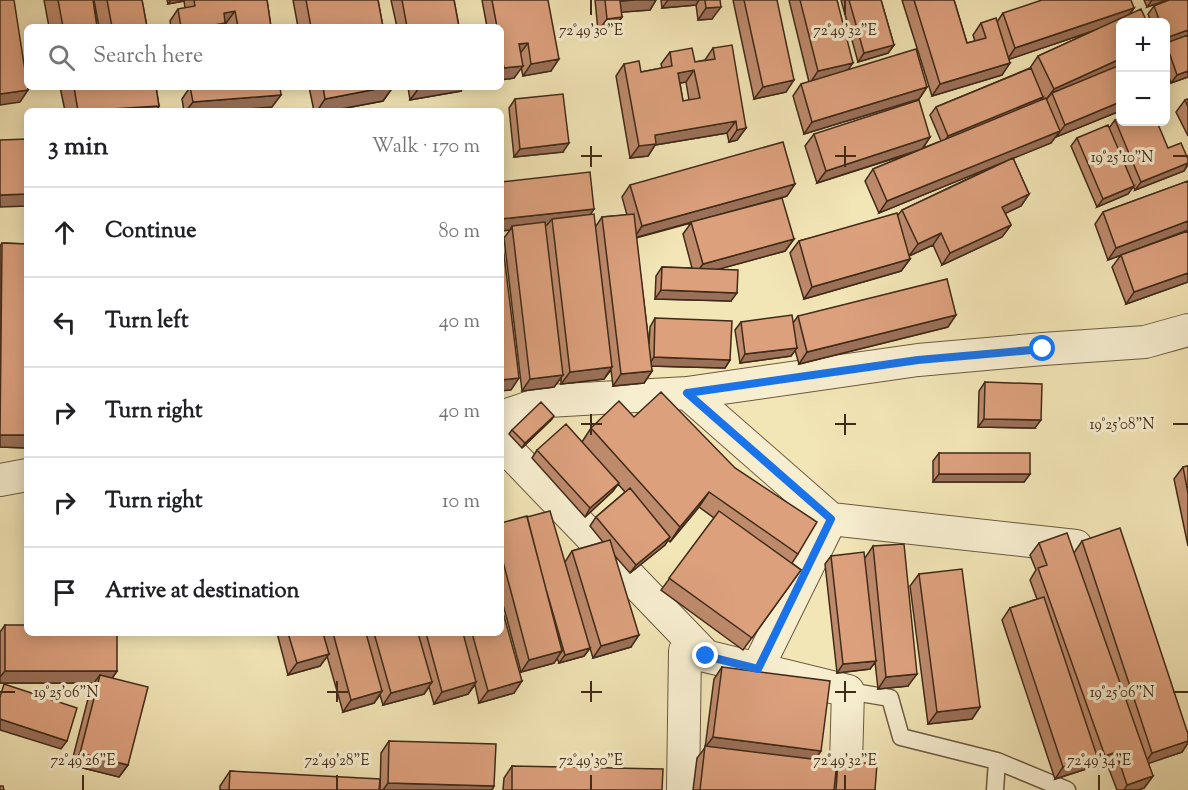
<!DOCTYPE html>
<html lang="en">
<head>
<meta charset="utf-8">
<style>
	body { margin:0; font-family:"Sorts Mill Goudy",serif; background:#f6f6f6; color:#202124 }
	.controls { position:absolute; right:18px; top:18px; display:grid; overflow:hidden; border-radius:9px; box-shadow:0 3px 15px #0003 }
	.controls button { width:54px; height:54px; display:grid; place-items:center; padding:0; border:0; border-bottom:2px solid #e0e0e0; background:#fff; color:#202124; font:30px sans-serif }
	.stop { position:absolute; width:18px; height:18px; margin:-14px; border:4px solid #1a73e8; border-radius:50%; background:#fff }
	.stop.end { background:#1a73e8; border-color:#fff; box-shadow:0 2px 6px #0008 }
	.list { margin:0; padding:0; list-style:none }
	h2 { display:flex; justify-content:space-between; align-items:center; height:78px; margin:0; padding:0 24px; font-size:26px }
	h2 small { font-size:20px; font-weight:400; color:#757577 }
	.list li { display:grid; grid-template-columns:39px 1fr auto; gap:18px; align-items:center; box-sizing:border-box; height:90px; padding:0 24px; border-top:2px solid #e0e0e0 }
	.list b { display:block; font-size:22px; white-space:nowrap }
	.list em { font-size:20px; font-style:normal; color:#757577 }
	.icon { flex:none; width:33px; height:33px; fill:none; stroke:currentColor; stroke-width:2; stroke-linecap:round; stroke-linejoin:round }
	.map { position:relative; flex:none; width:1188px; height:790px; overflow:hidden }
	.search { position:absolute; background:#fff; box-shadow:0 3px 15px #0003; left:24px; top:24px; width:480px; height:66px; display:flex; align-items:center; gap:15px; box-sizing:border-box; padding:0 21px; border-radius:9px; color:#757577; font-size:22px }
	.panel { position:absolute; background:#fff; box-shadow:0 3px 15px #0003; left:24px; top:108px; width:480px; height:528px; border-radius:9px }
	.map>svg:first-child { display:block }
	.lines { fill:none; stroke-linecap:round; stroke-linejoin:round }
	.lane-casing { stroke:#6c5940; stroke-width:19 }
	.street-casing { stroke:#6c5940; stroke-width:34 }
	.lane { stroke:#f7eed0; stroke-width:16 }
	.street { stroke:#f7eed0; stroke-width:32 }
	.wall { fill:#bd8a6c; stroke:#402a18; stroke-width:1.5; fill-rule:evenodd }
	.shaded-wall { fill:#9a7058; stroke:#402a18; stroke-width:1.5 }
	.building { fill:#dca07d; stroke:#402a18; stroke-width:1.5; fill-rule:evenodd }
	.route { stroke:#1a73e8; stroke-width:8 }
	.ticks { fill:none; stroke:#402a18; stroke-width:2 }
	.ticks-label { font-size:15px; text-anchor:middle; fill:#402a18; stroke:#f7eed0; stroke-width:6; stroke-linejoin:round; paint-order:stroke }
</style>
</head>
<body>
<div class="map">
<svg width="1188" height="790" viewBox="0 0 1188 790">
	<rect width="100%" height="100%" fill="#f2e5b6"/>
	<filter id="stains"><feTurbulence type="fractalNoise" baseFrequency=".00333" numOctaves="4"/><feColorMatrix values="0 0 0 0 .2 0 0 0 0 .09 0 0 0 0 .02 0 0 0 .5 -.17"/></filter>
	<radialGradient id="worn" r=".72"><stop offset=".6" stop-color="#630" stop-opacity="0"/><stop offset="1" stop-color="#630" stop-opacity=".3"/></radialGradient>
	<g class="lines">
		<!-- lane casing -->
		<g class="lane-casing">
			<path id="lane" d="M848,691L890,698L901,737L997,761L1067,790
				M995,790L997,761"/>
		</g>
		<!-- street casing -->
		<g class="street-casing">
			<path id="street" d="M687,393L831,519L1076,546
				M501,417L548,401L687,393L918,360L1043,349L1145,342L1188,330
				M501,443L706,656
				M0,480L27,475
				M757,669L831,519
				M683,790L685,651L848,691L846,764"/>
		</g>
		<!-- lane -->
		<use href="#lane" class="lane"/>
		<!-- street -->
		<use href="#street" class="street"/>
	</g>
	<!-- wall -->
	<path class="wall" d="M44,0H93L97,27H49Z
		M94,0H142L147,27H99Z
		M167,0H267L271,27H227L226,23L223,27H171L170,21L178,9L185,8L184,1L168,4Z
		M293,0H378L383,27H298Z
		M391,0H454L459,27H397Z
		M482,0H548L551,71L523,76L521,67L514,78L501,80V27H487Z
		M595,0H656L650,10L621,12L622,17L613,29L598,31Z
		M661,0H720L712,19L698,20L696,5L662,8Z
		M733,0H777L786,92L754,99Z
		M789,0H837L847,70L927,87L919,99L804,134L793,96L801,84L809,82Z
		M841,0H881L894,45L888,53L858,62Z
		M902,0H954L967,43L975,41L973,35L981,23L997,22L1003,13L1134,8L1130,14L1120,111L1056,137V136L1051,143L1013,158L1029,194L1021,206L1005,213L1011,225L1002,237L942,265L933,245L909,256L910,259L901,271L804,299L790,253L799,241L897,216L902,210L1005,161L879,213L865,181L873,169L915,152L817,183L805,146L814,134L930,137L923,148L941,141L930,115L936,107L1030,68L1038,56L1093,31L1009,59L1002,75L932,96Z
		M1144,0H1167L1147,7Z
		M1188,0V77L1171,83L1166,69V22H1151L1148,14L1154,6Z
		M713,48L746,128L737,140L729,142L727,133L655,145L648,156L630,158L616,76L624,64L641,72L662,68L661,64L670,52L695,62L705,60ZM686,82L689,100L683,101L680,83Z
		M60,87H156L159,106L156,111H65Z
		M190,87L272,107L225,111H184L182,99Z
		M309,87H393L383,101L330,111H314Z
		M408,87H463L461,91L410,100Z
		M515,99L563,152L514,157L509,108Z
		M1188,99V136L1176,112L1185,100Z
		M1115,120L1188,159V165L1184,171L1135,190L1133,186L1128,194L1097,207L1071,146L1077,138L1109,128Z
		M1188,181V230L1108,260L1095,224L1103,212Z
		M501,182L594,209L590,214L596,226L602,217L627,215L622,197L630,185L787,196L736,210L794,239L785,251L719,269L731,301L655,299L656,276L662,267L692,268L683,234L691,223L636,238L649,344L650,327L655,318L730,360L725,368L651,366L652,371L644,383L613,386L611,370L604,379L561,384V378L554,387L522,391L504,238L510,230L501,231Z
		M1188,231V282L1126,304L1112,267L1121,255Z
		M2,243L27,244V448L0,447V246Z
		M798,316L948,327L799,364L795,350L791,356L740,363L735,330L741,322L793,323Z
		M985,382L1035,428L978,427L979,391Z
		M634,417L798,554L792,563L801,570L743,650L661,590L714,518L699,507L670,542L668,540L665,545L630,573L615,556L631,647L593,658L590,648L584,656L559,663L557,658L554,663L521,672L501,597V523L565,562L572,551L603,542L590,526L596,517L625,492L618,484L613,491L585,517L532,458L537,450L582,442L591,428Z
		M551,420L522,448L509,434L512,430Z
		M939,453L1030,474L1024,482H933V461Z
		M1188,466V546L1174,479L1183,467Z
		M1082,541L1188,734V743L1182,752L1148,763L1153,776L1144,788L1138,790H1117L1107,764L1097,768L1094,761L1089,768L1055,779L1002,620L1010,608L1037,599L1030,580L1036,570L1030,555L1039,543L1074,553Z
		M873,546L908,686L878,689L875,662L870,669L837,673L825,564L831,556L865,558Z
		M919,574L980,707L972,719L928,724L910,586Z
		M5,625L117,671L112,678L128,765L119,777L71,765L91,687L94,683H0V632Z
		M277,633H501L514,693L479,703L475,685L468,694L434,704L429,687L424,694L383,705L380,695L374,703L343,712L327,656L320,666L288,675Z
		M722,667L816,759L837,762L875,790H693L697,758L705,748L714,679Z
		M389,741L494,786L492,790H380L381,753Z
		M512,766L662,790H503L504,778Z
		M230,771L379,790H220V786Z"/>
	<!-- shaded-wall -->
	<path class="shaded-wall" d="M171,0H185L184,1L168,4Z
		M634,0H656L650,10L612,13L620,1Z
		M668,0H699L696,5L662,8Z
		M1152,0H1167L1147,7Z
		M721,7L712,19L698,20L706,8Z
		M1134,8L1125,20L1007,60L1015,48Z
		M235,11L226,23L217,25L225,23L223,27H204L224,13Z
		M622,17L613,29L598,31L607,19Z
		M1188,30V36L1166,44V38Z
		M528,43L519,55V44Z
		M894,45L888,53L858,62L864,53Z
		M559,59L551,71L523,76L531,64Z
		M1120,59V67L1052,93L1045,101L1054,89Z
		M853,63L844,75L810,83L818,71Z
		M1010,63L1002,75L932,96L940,84Z
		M523,66L514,78L501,80V72L504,68Z
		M694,70L686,82L670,85L678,73Z
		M1188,71V77L1171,83L1177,75Z
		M794,80L786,92L754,99L763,87Z
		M387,87H393L383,101L330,111H317L325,99Z
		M423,87H463L461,91L410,100L419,88Z
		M927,87L919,99L804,134L812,122Z
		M28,90L20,102L0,105V94Z
		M281,95L272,107L225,111H186L193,102Z
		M1043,97L1037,105L942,144L948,136Z
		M1120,102V111L1056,137L1065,125Z
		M159,106L156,111H88Z
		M736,121L727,133L655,145L648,156L630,158L639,146L655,135Z
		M746,128L737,140L729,142L737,130Z
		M1060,131L1051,143L879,213L887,201Z
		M930,137L922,149L817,183L826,171Z
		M569,143L563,152L514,157L520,149Z
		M1188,163L1184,171L1135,190L1141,182Z
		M795,184L787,196L634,238L642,226Z
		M1134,186L1128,194L1097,207L1103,199Z
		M27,194V206L0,207V195Z
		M1029,194L1021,206L994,219L1002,207Z
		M594,209L586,221L552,219L547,225L512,229V226L510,230L501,231V219Z
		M1188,221V230L1108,260L1116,248Z
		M1011,225L1002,237L942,265L950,253Z
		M941,233L933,245L909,256L918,244Z
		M794,239L785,251L694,276L703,264Z
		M910,259L901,271L804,299L812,287Z
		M1188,273V282L1126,304L1134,292Z
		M661,290L737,293L731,301L655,299Z
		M956,315L948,327L799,364L807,352Z
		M797,348L791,356L740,363L745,354Z
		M654,357L730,360L725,368L648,366Z
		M612,367L604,379L561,384L570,372Z
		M652,371L644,383L613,386L621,374Z
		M563,375L554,387L522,391L530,379Z
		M519,378L511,390L501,391V380Z
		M554,416L551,420L522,448L525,443Z
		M984,419L1041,420L1035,428L978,427Z
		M0,435H27V448L0,447Z
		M939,474H1030L1024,482H933Z
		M619,483L613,491L585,517L590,508Z
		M709,492L699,507L670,542L680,527Z
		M670,537L665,545L630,573L636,565Z
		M639,635L631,647L593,658L601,646Z
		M590,648L584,656L559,663L565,655Z
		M562,651L554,663L521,672L529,660Z
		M329,654L320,666L288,675L297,663Z
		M876,661L870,669L837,673L843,664Z
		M5,671H117L109,683L100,675L94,683H0V677Z
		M917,674L908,686L878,689L886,677Z
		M522,681L514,693L479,703L488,691Z
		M432,682L424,694L383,705L391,693Z
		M476,682L468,694L434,704L442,692Z
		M382,691L374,703L343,712L351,700Z
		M980,707L972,719L928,724L937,712Z
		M0,719L67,741L61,749L0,730Z
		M713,737L821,751L813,763L704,749Z
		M1188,741V743L1182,752L1144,765L1152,753Z
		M1116,752L1107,764L1097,768L1105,756Z
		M80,753L128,765L119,777L71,765Z
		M1097,756L1089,768L1055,779L1063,767Z
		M1153,776L1144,788L1138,790H1124L1127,785Z
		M388,783L494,786L492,790H383Z"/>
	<!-- building -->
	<path class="building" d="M0,0H14L28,90L0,94Z
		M58,0H93L97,27H63Z
		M107,0H142L147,27H112Z
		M194,0H267L271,27H238L235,11L224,13L225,23L204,27H181L178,9L195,6Z
		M306,0H378L383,27H311Z
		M402,0H454L459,27H407Z
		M492,0H548L559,59L531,64L528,43L519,44L523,66L504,68L501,51V27H497Z
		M605,0H634L620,1L622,17L607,19Z
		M705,0H720L721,7L706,8Z
		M744,0H777L794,80L763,87Z
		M800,0H837L853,63L818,71Z
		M849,0H881L894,45L864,53Z
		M914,0H954L967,43L986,38L981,23L996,18L1010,63L940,84Z
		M1042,0H1131L1134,8L1015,48L1003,13Z
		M1169,0H1188V30L1166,38V22H1160L1154,6Z
		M1141,9L1147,22H1120V59L1054,89L1038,56Z
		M1188,35V71L1177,75L1166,43Z
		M732,45L746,128L737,130L736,121L655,135L656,144L639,146L624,64L639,61L641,72L672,66L670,52L692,48L695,62L715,59L713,48ZM694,70L700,98L683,101L678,73Z
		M916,49L927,87L812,122L801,84Z
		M1120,65V102L1065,125L1052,93Z
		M1031,68L1043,97L948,136L936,107Z
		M74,87H156L159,106L78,111Z
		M190,87H280L281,95L193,102Z
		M323,87H387L325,99Z
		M563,94L569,143L520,149L515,99Z
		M1046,98L1060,131L887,201L873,169Z
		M1188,99V107L1185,100Z
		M919,100L930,137L826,171L814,134Z
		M1120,118V122H1157L1168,148L1181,143L1188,159V163L1141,182L1115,120Z
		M1108,125L1134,186L1103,199L1077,138Z
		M27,139V194L0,195V140Z
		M783,142L795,184L642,226L630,185Z
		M1013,158L1029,194L1002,207L1011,225L950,253L941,233L918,244L902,210Z
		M590,172L594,209L501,219V182Z
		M1188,181V221L1116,248L1103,212Z
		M782,198L794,239L703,264L691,222Z
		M897,213L910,259L812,287L799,241Z
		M594,214L612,367L570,372L552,219Z
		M634,214L652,371L621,374L602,217Z
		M545,222L563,375L530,379L512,226Z
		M1188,231V273L1134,292L1121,255Z
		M501,238H502L519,378L501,380Z
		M2,243L27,244V435H0Z
		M662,267L738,270L737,293L661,290Z
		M947,279L956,315L807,352L798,316Z
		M792,315L797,348L745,354L741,322Z
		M655,318L732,321L730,360L654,357Z
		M985,382L1042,384L1041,420L984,419Z
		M661,392L735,468L817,522L798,554L709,492L680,527L591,428L619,401L634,417Z
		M541,402L554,416L525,443L512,430Z
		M566,424L619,483L590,508L537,450Z
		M939,453H1030V474H939Z
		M1188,466V493L1183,467Z
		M630,488L670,537L636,565L596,517Z
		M550,511L590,648L565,655L546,589L527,517Z
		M719,511L801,570L752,638L669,578Z
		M527,516L562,651L529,660L501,554V523Z
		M1120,528L1188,734V741L1152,753L1082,541Z
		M1067,533L1153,776L1127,785L1116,752L1105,756L1038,568L1047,565L1039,543Z
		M610,540L639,635L601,646L572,551Z
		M904,544L917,674L886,677L873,546Z
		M864,552L876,661L843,664L831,556Z
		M962,569L980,707L937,712L919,574Z
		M1044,597L1097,756L1063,767L1010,608Z
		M501,605L522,681L488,691L472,633H501Z
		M5,625H27V633H117V671H5Z
		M288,633H323L329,654L297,663Z
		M333,633H366L382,691L351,700Z
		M374,633H418L432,682L391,693Z
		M426,633H463L476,682L442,692Z
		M722,667L830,681L821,751L713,737Z
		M100,675L148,687L128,765L80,753Z
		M4,684L77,708L67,741L0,719V697Z
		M389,741L496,744L494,786L388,783Z
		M705,746L837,762L834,790H700Z
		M838,761L877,764L875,790H836Z
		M512,766L663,769L662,790H512Z
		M230,771L380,779L379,790H229Z
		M0,786H3L4,790H0Z"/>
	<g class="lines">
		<!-- route -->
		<path class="route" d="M706,656L758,669L831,519L687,393L918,360L1043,349"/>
	</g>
	<!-- ticks -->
	<path class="ticks" d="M591,0V15M845,0V15M591,146V167M845,146V167M581,156H602M835,156H856M1173,156H1188M591,414V435M845,414V435M581,424H602M835,424H856M1173,424H1188M337,681V702M591,681V702M845,681V702M0,692H15M327,692H348M581,692H602M835,692H856M1173,692H1188M83,775V790M337,775V790M591,775V790M845,775V790M1099,775V790"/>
	<g class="ticks-label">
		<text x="591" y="35">72°49'30"E</text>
		<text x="845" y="35">72°49'32"E</text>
		<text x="1122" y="162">19°25'10"N</text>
		<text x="1122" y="429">19°25'08"N</text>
		<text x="66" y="697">19°25'06"N</text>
		<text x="1122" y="697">19°25'06"N</text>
		<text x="83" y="765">72°49'26"E</text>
		<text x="337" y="765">72°49'28"E</text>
		<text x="591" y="765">72°49'30"E</text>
		<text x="845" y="765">72°49'32"E</text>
		<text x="1099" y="765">72°49'34"E</text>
	</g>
	<rect width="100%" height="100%" filter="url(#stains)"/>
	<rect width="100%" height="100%" fill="url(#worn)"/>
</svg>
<div class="controls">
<button>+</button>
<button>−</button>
</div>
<div class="stop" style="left:1043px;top:349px"></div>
<div class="stop end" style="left:706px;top:656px"></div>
<div class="search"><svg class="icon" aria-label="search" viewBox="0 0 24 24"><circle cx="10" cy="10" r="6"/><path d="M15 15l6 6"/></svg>Search here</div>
<section class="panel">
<h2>3 min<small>Walk · 170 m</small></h2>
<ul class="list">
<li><svg class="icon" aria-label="ahead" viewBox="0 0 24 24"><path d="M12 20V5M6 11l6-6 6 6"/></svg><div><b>Continue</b></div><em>80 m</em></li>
<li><svg class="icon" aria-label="left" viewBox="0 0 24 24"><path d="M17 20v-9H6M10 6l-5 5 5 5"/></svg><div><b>Turn left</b></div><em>40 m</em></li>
<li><svg class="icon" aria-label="right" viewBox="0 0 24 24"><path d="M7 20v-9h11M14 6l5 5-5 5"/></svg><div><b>Turn right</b></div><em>40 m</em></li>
<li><svg class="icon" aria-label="right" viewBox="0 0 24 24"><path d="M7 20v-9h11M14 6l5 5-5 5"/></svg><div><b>Turn right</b></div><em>10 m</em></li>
<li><svg class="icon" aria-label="arrive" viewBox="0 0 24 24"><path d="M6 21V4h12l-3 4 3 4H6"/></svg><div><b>Arrive at destination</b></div></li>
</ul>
</section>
</div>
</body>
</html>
